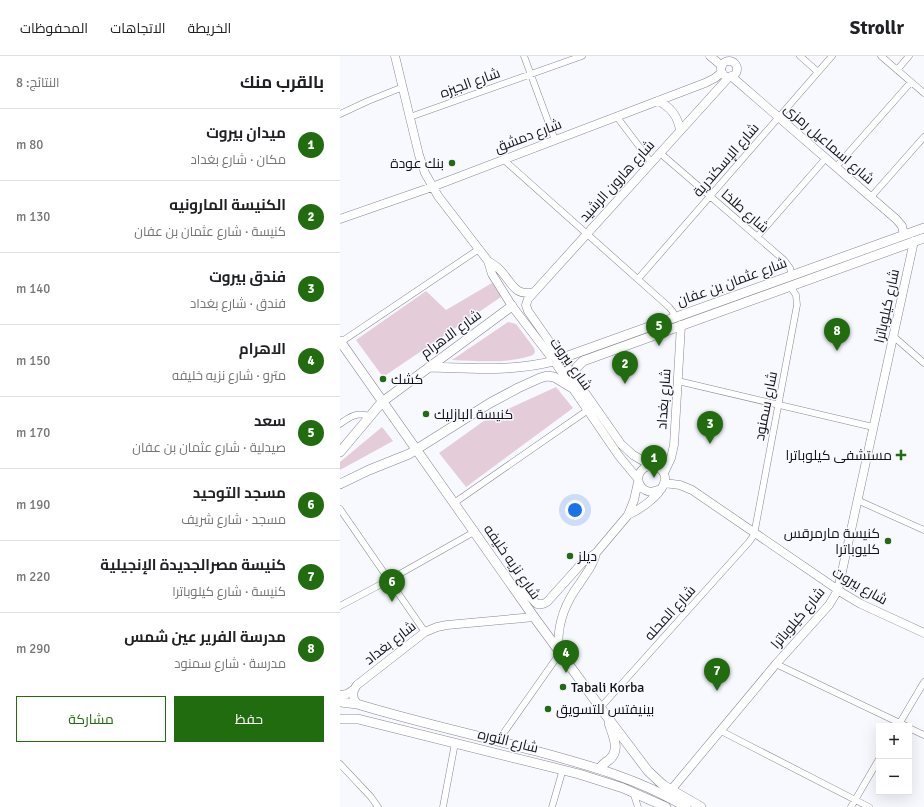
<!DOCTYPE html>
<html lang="ar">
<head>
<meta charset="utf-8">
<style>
	body { margin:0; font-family:Signika,Cairo,sans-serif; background:#f6f6f6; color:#202124; direction:rtl }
	.controls { position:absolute; right:12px; bottom:12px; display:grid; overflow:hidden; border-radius:0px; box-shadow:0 4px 16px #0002 }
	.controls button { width:36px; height:36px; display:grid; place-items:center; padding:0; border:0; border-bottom:1px solid #e0e0e0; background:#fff; color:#202124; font:20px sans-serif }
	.you { position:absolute; left:235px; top:454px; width:14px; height:14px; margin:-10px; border:3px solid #fff; border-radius:50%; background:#1a73e8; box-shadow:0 0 0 6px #1a73e833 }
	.badge { display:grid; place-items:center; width:26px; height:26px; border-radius:50%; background:#206c0e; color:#fff; font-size:13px; font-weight:700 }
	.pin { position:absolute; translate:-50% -33px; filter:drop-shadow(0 1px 2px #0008) }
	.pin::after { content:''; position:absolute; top:21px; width:14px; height:12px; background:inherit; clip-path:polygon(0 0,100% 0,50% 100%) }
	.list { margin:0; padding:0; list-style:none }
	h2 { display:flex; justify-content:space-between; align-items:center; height:52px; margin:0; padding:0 16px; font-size:17px }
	h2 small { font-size:13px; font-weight:400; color:#757577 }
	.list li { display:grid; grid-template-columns:26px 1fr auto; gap:12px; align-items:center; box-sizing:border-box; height:72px; padding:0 16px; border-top:1px solid #e0e0e0 }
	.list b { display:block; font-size:15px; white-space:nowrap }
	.list p { margin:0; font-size:13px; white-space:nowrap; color:#757577 }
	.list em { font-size:13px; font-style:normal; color:#757577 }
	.actions { display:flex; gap:8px; padding:12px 16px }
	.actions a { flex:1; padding:9px 0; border:1px solid #206c0e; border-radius:0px; text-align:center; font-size:14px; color:#206c0e }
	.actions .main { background:#206c0e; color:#fff }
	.map { position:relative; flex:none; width:584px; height:751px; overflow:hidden; direction:ltr }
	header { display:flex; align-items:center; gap:24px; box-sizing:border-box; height:56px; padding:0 20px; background:#fff; border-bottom:1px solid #e0e0e0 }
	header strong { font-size:19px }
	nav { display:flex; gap:22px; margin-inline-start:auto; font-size:14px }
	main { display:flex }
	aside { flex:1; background:#fff }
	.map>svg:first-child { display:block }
	.green { fill:#e5ccd9 }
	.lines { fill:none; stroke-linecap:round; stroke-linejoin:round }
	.minor-casing { stroke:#878791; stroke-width:7 }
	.tertiary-casing { stroke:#878791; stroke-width:9 }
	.secondary-casing { stroke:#878791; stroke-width:10 }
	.minor { stroke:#fff; stroke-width:6 }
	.tertiary { stroke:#fff; stroke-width:8 }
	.secondary { stroke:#fff; stroke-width:9 }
	.poi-dot { fill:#206c0e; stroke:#f8f8ff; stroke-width:1.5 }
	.labels { text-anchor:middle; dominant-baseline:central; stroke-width:3; stroke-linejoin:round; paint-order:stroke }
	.street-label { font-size:14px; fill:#121216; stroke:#f8f8ff }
	.poi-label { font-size:14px; fill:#121216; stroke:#f8f8ff; text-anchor:start }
</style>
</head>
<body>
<header>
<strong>Strollr</strong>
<nav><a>الخريطة</a><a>الاتجاهات</a><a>المحفوظات</a></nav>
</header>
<main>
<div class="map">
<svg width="584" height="751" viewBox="0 0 584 751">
	<rect width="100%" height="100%" fill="#f8f8ff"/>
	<!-- green -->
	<path class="green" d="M152,227L161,241L43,321L16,284L86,235L106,254Z
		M168,266L176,268L194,292L195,296L193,299C167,308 140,305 112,304Z
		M216,331L233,352L126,431L99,397L148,362Z
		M42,371L53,385L0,414V406Z"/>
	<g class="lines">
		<!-- minor casing -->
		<g class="minor-casing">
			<path id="minor" d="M184,0L215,84
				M460,0L478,16
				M541,0L584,37
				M557,14L569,0
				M0,58L28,45L63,31
				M70,61L242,0
				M277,61L311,106
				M320,97L444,204L450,212L452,220
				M164,104L329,251L333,256L334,262
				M496,111L571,26
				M531,141L584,81
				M417,181L486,102
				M298,223L492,0
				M553,280L584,307
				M1,286L139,193
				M338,325L533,371
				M0,368C9,361 17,356 29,360
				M517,444L584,474
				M114,447L248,354
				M0,453L85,576
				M0,550L49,524L134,476
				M436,608L566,670
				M261,651L409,486L414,479L457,249L456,239L450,230
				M558,670L584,626
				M569,672L584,679
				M381,675L529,751
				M158,685L220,597
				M0,708L31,741L38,751
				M293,736L298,751
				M103,751L115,687
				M212,751L223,713
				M511,751L539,703"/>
		</g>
		<!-- tertiary casing -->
		<g class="tertiary-casing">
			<path id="tertiary" d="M55,0L79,99L85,117L98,140L148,205C153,208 158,211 161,215C172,227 175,241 194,236
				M370,0L382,10
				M381 13a8 8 0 1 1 16 0a8 8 0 1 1-16 0Z
				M391,20L556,163L562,170L564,179
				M318,45C331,51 338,61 340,74
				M0,163L92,131L365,27L375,22L382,16
				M148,205L152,218L172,250L214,305L279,400L298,423
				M186,249L188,243L389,21
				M186,249L188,255L281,388L293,399L310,409
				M324,417L331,402L334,389L341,269
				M324,427L340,429L352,434L504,538L521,548L584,577
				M288,459C301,453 318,441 324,428C329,415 315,406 304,412C294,420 298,434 311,436L321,433
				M172,529L183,534L197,548H203L207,546L243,506L256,497L288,459L294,444L298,426
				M219,596C216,570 224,548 240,527C246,517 254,509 256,497
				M0,639L7,638L13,634
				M17,648C12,642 12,635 17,629L85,576L97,571L107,569L194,561
				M331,734L436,608L489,549L498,534L574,185"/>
		</g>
		<!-- secondary casing -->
		<g class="secondary-casing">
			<path id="secondary" d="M0,285L194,561L268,662L308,715L323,729L361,751
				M89,311C131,312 172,316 214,305L584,172
				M234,319L237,311L243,305L584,182
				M0,396L42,346L172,250
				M0,428L29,414L69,398L150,347L178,332L200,322L207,320L214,321L234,333
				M0,646L17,648C76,666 136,679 196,695C248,709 299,723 346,751
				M0,663H18L239,718L283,732L326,751
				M260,713C262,708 265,707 269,704C281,694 273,680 269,667"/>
		</g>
		<!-- minor -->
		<use href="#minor" class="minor"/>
		<!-- tertiary -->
		<use href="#tertiary" class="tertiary"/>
		<!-- secondary -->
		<use href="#secondary" class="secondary"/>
	</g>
	<!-- markers -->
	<g class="poi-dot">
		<circle cx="112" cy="107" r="4"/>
		<circle cx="43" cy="323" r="4"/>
		<circle cx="86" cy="358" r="4"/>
		<path d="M559 393h4v4h4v4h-4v4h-4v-4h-4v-4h4z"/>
		<circle cx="548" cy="485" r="4"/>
		<circle cx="230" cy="500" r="4"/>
		<circle cx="223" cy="631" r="4"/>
		<circle cx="208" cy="653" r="4"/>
	</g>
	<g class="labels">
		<!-- street labels -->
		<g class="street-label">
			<text transform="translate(130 27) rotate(-20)">شارع الجيزه</text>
			<text transform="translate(188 80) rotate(-21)">شارع دمشق</text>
			<text transform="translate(489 88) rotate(41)">شارع اسماعيل رمزى</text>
			<text transform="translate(386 104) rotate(-49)">شارع الإسكندرية</text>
			<text transform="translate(277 125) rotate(-48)">شارع هارون الرشيد</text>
			<text transform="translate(405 155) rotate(41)">شارع طلخا</text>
			<text transform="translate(392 226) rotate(-20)">شارع عثمان بن عفان</text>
			<text transform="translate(547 250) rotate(-78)">شارع كيلوباترا</text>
			<text transform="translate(111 278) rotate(-36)">شارع الاهرام</text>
			<text transform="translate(231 308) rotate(54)">شارع بيروت</text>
			<text transform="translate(324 343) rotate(-86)">شارع بغداد</text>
			<text transform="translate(426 350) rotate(-79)">شارع سمنود</text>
			<text transform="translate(172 506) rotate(55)">شارع نزيه خليفه</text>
			<text transform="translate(520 530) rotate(30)">شارع بيروت</text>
			<text transform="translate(330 557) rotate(-48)">شارع المحله</text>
			<text transform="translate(458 562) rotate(-50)">شارع كيلوباترا</text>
			<text transform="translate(50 587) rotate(-38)">شارع بغداد</text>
			<text transform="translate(168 685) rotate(14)">شارع الثوره</text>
		</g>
		<!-- poi labels -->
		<g class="poi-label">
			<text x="104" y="107" text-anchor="end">بنك عودة</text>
			<text x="51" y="323">كشك</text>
			<text x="94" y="358">كنيسة البازليك</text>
			<text x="552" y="399" text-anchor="end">مستشفى كيلوباترا</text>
			<text x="540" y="477" text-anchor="end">كنيسة مارمرقس<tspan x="540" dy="16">كليوباترا</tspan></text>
			<text x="238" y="500">ديلز</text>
			<text x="231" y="631">Tabali Korba</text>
			<text x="216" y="653">بينيفتس للتسويق</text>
		</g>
	</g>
</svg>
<div class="controls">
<button>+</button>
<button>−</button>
</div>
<div class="you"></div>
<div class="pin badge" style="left:314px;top:422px">1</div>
<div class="pin badge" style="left:285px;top:328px">2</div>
<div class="pin badge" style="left:370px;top:388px">3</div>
<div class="pin badge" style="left:226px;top:617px">4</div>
<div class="pin badge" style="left:319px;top:290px">5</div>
<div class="pin badge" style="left:52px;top:546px">6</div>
<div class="pin badge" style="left:377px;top:635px">7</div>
<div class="pin badge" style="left:497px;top:295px">8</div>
</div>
<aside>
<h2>بالقرب منك<small>النتائج: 8</small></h2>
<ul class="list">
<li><span class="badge">1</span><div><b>ميدان بيروت</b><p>مكان · شارع بغداد</p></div><em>80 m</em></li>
<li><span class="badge">2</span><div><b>الكنيسة المارونيه</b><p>كنيسة · شارع عثمان بن عفان</p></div><em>130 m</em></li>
<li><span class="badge">3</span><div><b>فندق بيروت</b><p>فندق · شارع بغداد</p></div><em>140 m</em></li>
<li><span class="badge">4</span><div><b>الاهرام</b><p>مترو · شارع نزيه خليفه</p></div><em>150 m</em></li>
<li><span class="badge">5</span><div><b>سعد</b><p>صيدلية · شارع عثمان بن عفان</p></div><em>170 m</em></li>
<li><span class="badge">6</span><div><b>مسجد التوحيد</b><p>مسجد · شارع شريف</p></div><em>190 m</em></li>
<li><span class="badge">7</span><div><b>كنيسة مصرالجديدة الإنجيلية</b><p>كنيسة · شارع كيلوباترا</p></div><em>220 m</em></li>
<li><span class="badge">8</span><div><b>مدرسة الفرير عين شمس</b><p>مدرسة · شارع سمنود</p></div><em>290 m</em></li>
</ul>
<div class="actions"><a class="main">حفظ</a><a>مشاركة</a></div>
</aside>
</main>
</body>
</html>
